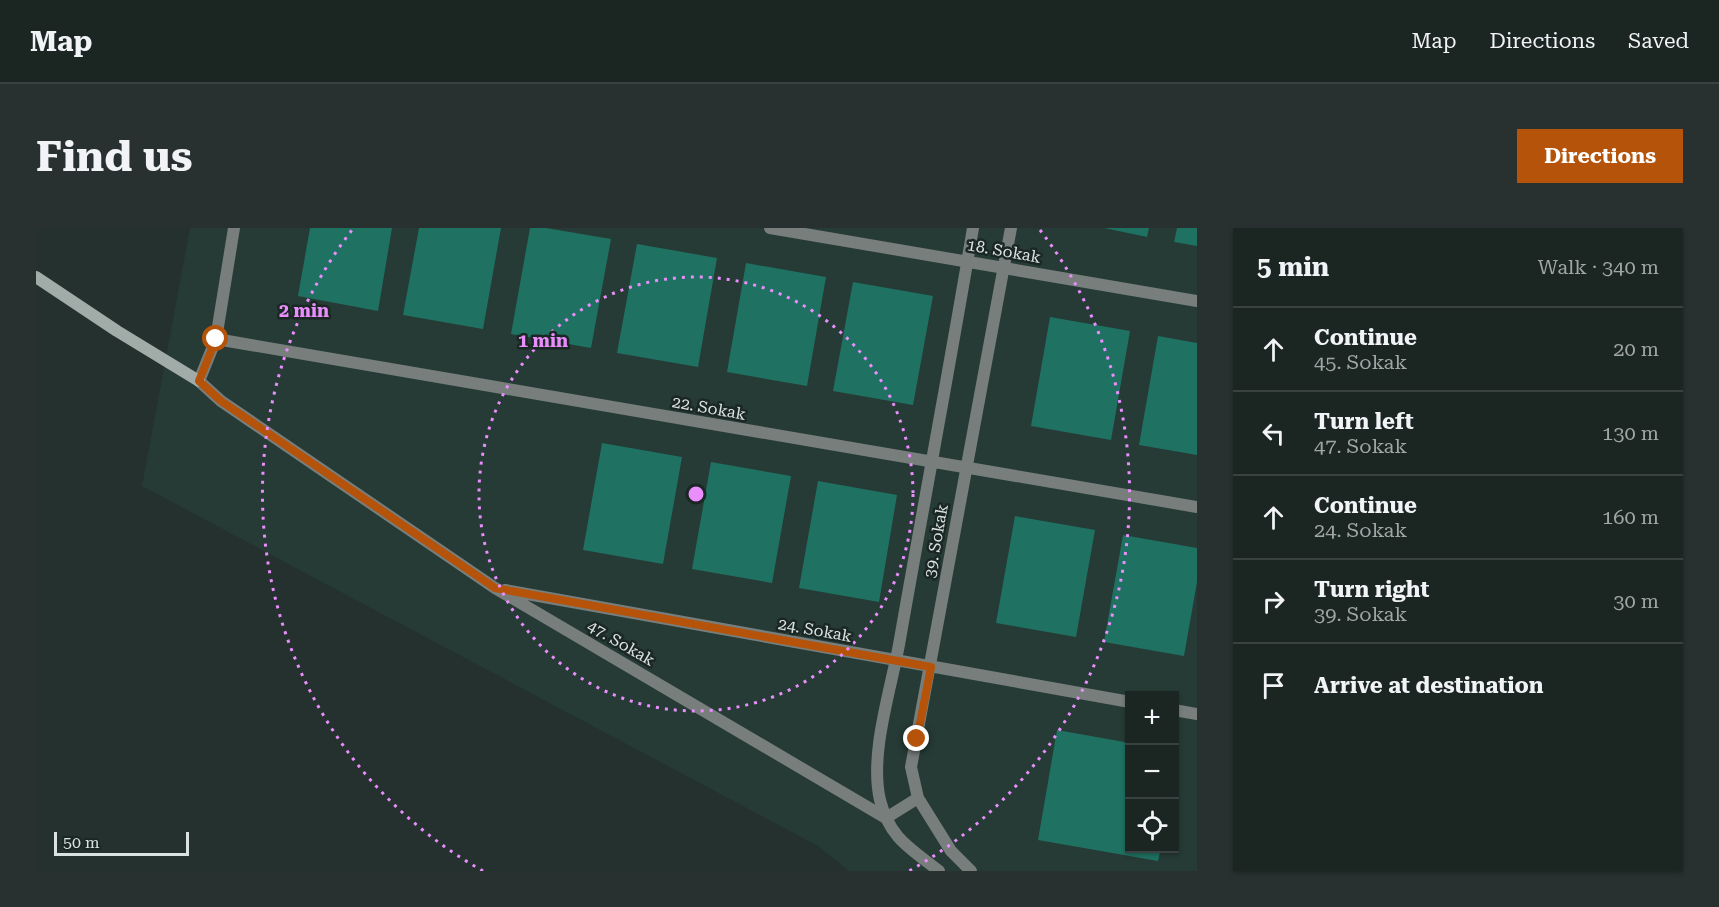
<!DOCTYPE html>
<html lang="en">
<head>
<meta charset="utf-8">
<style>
	body { margin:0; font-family:"Roboto Serif",serif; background:#28312f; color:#f1f3f6 }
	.controls { position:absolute; right:18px; bottom:18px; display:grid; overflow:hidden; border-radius:0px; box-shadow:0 2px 4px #0004 }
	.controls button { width:54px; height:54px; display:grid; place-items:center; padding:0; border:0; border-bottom:2px solid #394240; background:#1b2522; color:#f1f3f6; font:30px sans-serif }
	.scale { position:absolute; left:18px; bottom:15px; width:135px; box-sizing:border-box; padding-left:6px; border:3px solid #dbe3e1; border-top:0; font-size:16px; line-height:21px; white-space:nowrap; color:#dbe3e1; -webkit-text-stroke:4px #1b2724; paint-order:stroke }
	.stop { position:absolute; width:18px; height:18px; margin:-14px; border:4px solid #b45309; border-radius:50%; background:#fff }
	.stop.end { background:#b45309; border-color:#fff; box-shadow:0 2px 6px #0008 }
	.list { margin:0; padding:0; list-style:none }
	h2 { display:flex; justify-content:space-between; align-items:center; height:78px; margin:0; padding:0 24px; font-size:26px }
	h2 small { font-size:20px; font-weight:400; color:#a0a5a5 }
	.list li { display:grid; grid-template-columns:39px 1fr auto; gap:18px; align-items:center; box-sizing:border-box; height:84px; padding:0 24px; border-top:2px solid #394240 }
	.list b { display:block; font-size:22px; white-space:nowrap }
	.list p { margin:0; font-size:20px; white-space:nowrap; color:#a0a5a5 }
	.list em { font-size:20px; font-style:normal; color:#a0a5a5 }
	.icon { flex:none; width:33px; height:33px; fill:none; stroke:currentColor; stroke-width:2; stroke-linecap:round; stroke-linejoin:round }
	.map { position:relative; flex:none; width:1161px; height:643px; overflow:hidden; border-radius:0px }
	header { display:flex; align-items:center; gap:36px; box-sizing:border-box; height:84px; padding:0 30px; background:#1b2522; border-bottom:2px solid #394240 }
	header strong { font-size:28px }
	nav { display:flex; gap:33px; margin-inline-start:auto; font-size:21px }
	.intro { display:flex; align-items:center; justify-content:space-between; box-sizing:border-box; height:144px; padding:0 36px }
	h1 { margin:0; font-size:42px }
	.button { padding:15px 27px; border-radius:0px; background:#b45309; color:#fff; font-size:21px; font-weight:700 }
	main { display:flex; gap:36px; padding:0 36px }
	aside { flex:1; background:#1b2522; border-radius:0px; box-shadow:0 2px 4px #0004 }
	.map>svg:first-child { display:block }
	.built { fill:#263b36; fill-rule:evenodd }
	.building { fill:#1f7162 }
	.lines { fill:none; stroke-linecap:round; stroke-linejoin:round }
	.street { stroke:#777e7c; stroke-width:12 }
	.secondary { stroke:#a1aba8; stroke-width:12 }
	.route { stroke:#b45309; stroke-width:8 }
	.ring { fill:none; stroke:#ea8dfd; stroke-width:3; stroke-dasharray:3 6 }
	.labels { text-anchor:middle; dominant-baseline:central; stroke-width:5; stroke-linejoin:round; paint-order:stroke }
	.street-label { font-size:16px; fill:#dbe3e1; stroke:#1b2724 }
	.centre { fill:#ea8dfd; stroke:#1b2724; stroke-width:3 }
	.ring-label { font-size:18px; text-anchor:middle; font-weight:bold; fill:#ea8dfd; stroke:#1b2724; stroke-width:5; stroke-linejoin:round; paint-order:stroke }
</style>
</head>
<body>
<header>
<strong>Map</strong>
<nav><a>Map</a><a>Directions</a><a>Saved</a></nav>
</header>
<div class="intro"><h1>Find us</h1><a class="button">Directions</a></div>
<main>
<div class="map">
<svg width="1161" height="643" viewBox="0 0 1161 643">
	<rect width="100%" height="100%" fill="#24312e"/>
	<!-- built -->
	<path class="built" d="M154,0H1161V643H813L782,618L106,258ZM1094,467H1138V620H1094Z"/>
	<!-- building -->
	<path class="building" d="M274,0H356L342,83L262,68Z
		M383,0H465L447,101L367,87Z
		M494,0H510L575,11L555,120L475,106Z
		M1068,0H1113L1111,9Z
		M1141,0H1161V18L1138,14Z
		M601,16L681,30L662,139L581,125Z
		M710,35L790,49L771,158L691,144Z
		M817,54L897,68L877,177L797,163Z
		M1014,89L1094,103L1075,212L995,198Z
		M1122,108L1161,115V227L1103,217Z
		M566,215L646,229L627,336L547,322Z
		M675,234L755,248L736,355L656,341Z
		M782,253L861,267L843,374L763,360Z
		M979,288L1059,302L1040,409L960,395Z
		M1087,307L1161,320V354L1148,428L1068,414Z
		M1021,502L1094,515V620H1125L1122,633L1002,612Z"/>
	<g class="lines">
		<!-- street -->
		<path class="street" d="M198,0L180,111L163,153L185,173L459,360L850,590L882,570
			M734,0L1161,73
			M180,111L1161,279
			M469,362L1094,474
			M1138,482L1161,486
			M903,643C874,620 854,611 844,572C833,524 856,459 864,411C888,274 914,137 937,0
			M935,643L915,623L882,570L875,539L975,0"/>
		<!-- secondary -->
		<path class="secondary" d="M0,49L81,103L163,153"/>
	</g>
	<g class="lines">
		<!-- route -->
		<path class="route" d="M180,111L163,153L185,173L459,360L895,439L881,511"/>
	</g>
	<!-- distance rings -->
	<g class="ring">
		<circle cx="660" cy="266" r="217"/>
		<path d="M447 643A433 433 0 0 1 316 2M1004 2A433 433 0 0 1 873 643"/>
	</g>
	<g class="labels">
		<!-- street labels -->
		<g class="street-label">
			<text transform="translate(968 23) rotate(10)">18. Sokak</text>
			<text transform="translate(673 180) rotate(10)">22. Sokak</text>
			<text transform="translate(900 313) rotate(-80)">39. Sokak</text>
			<text transform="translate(779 402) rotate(10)">24. Sokak</text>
			<text transform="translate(585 415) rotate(30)">47. Sokak</text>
		</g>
	</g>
	<circle cx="660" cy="266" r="9" class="centre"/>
	<g class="ring-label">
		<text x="268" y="89">2 min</text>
		<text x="507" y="119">1 min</text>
	</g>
</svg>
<div class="controls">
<button>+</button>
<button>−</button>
<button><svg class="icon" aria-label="locate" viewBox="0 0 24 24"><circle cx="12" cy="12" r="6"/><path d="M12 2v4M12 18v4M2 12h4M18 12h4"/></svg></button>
</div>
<div class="scale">50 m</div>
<div class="stop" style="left:180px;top:111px"></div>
<div class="stop end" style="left:881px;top:511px"></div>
</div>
<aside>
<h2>5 min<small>Walk · 340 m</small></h2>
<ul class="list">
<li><svg class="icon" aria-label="ahead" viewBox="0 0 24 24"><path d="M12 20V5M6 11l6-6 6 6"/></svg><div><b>Continue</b><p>45. Sokak</p></div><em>20 m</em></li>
<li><svg class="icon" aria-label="left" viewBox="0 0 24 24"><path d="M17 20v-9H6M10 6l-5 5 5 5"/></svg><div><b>Turn left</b><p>47. Sokak</p></div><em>130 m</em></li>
<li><svg class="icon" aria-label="ahead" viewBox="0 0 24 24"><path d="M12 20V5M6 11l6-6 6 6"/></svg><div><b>Continue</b><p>24. Sokak</p></div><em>160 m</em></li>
<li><svg class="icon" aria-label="right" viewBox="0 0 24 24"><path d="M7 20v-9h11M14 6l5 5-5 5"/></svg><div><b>Turn right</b><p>39. Sokak</p></div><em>30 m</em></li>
<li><svg class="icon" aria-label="arrive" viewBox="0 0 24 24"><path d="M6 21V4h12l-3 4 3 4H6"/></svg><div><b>Arrive at destination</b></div></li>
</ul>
</aside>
</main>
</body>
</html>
